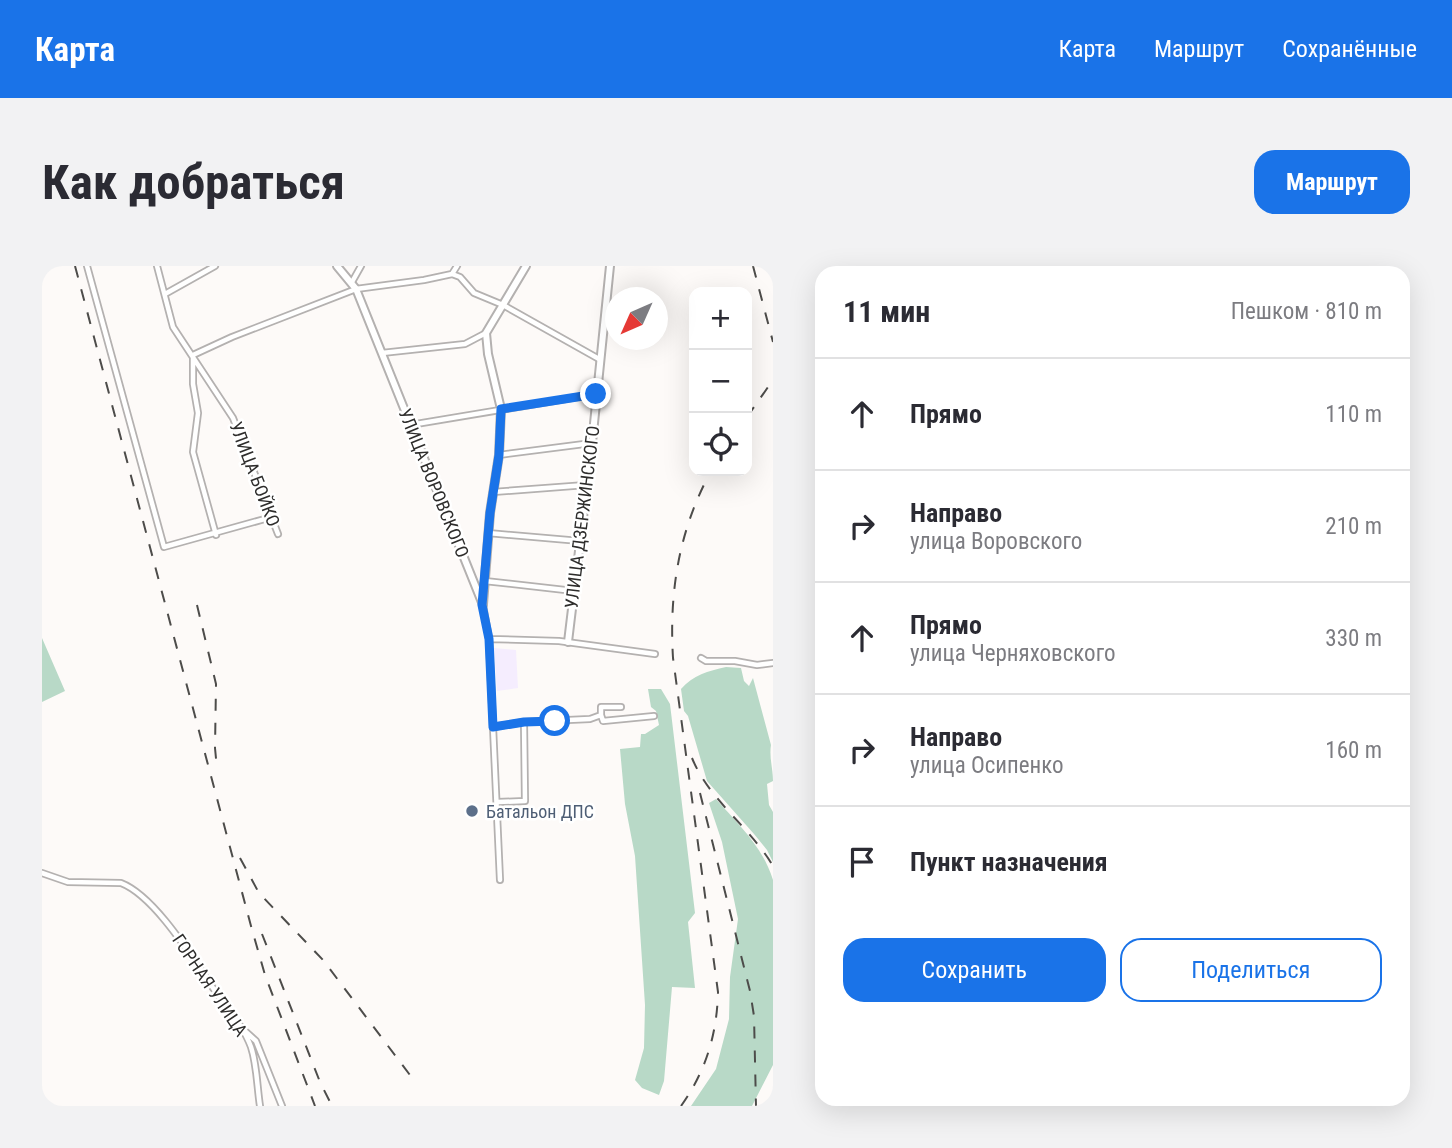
<!DOCTYPE html>
<html lang="ru">
<head>
<meta charset="utf-8">
<style>
	body { margin:0; font-family:"Roboto Condensed",sans-serif; background:#f2f2f3; color:#2b2b33 }
	.controls { position:absolute; right:21px; top:21px; display:grid; overflow:hidden; border-radius:14px; box-shadow:0 7px 28px #0002 }
	.controls button { width:63px; height:63px; display:grid; place-items:center; padding:0; border:0; border-bottom:2px solid #e1e1e2; background:#fff; color:#2b2b33; font:35px sans-serif }
	.compass { position:absolute; left:563px; top:21px; width:63px; height:63px; border-radius:50%; background:#fff; box-shadow:0 7px 28px #0002; rotate:225deg }
	.stop { position:absolute; width:21px; height:21px; margin:-16px; border:5px solid #1a73e8; border-radius:50%; background:#fff }
	.stop.end { background:#1a73e8; border-color:#fff; box-shadow:0 2px 7px #0008 }
	.list { margin:0; padding:0; list-style:none }
	h2 { display:flex; justify-content:space-between; align-items:center; height:91px; margin:0; padding:0 28px; font-size:30px }
	h2 small { font-size:23px; font-weight:400; color:#7c7c81 }
	.list li { display:grid; grid-template-columns:46px 1fr auto; gap:21px; align-items:center; box-sizing:border-box; height:112px; padding:0 28px; border-top:2px solid #e1e1e2 }
	.list b { display:block; font-size:26px; white-space:nowrap }
	.list p { margin:0; font-size:23px; white-space:nowrap; color:#7c7c81 }
	.list em { font-size:23px; font-style:normal; color:#7c7c81 }
	.actions { display:flex; gap:14px; padding:21px 28px }
	.actions a { flex:1; padding:16px 0; border:2px solid #1a73e8; border-radius:21px; text-align:center; font-size:24px; color:#1a73e8 }
	.actions .main { background:#1a73e8; color:#fff }
	.icon { flex:none; width:38px; height:38px; fill:none; stroke:currentColor; stroke-width:2; stroke-linecap:round; stroke-linejoin:round }
	.map { position:relative; flex:none; width:731px; height:840px; overflow:hidden; border-radius:21px }
	header { display:flex; align-items:center; gap:42px; box-sizing:border-box; height:98px; padding:0 35px; background:#1a73e8; color:#fff }
	header strong { font-size:33px }
	nav { display:flex; gap:38px; margin-inline-start:auto; font-size:24px }
	.intro { display:flex; align-items:center; justify-content:space-between; box-sizing:border-box; height:168px; padding:0 42px }
	h1 { margin:0; font-size:49px }
	.button { padding:18px 32px; border-radius:21px; background:#1a73e8; color:#fff; font-size:24px; font-weight:700 }
	main { display:flex; gap:42px; padding:0 42px }
	aside { flex:1; background:#fff; border-radius:21px; box-shadow:0 7px 28px #0002 }
	.map>svg:first-child { display:block }
	.education { fill:#f5edfe }
	.green { fill:#b8d9c7 }
	.lines { fill:none; stroke-linecap:round; stroke-linejoin:round }
	.minor-casing { stroke:#b4b1b0; stroke-width:8 }
	.tertiary-casing { stroke:#b4b1b0; stroke-width:10 }
	.minor { stroke:#fff; stroke-width:4.5 }
	.tertiary { stroke:#fff; stroke-width:6 }
	.rail { stroke:#4d4c4a; stroke-width:2; stroke-dasharray:12 12; stroke-linecap:butt }
	.route { stroke:#1a73e8; stroke-width:9 }
	.service-dot { fill:#5c6f8a; stroke:#fff; stroke-width:2.5 }
	.labels { text-anchor:middle; dominant-baseline:central; stroke-width:5; stroke-linejoin:round; paint-order:stroke }
	.street-label { font-size:18px; fill:#2e2d2c; stroke:#fff }
	.service-label { font-size:18px; fill:#4e5e75; stroke:#fff; text-anchor:start }
</style>
</head>
<body>
<header>
<strong>Карта</strong>
<nav><a>Карта</a><a>Маршрут</a><a>Сохранённые</a></nav>
</header>
<div class="intro"><h1>Как добраться</h1><a class="button">Маршрут</a></div>
<main>
<div class="map">
<svg width="731" height="840" viewBox="0 0 731 840">
	<rect width="100%" height="100%" fill="#fdfaf8"/>
	<!-- education -->
	<path class="education" d="M452,382L474,384L476,422L455,425Z"/>
	<!-- green -->
	<path class="green" d="M0,372L23,425L0,436Z
		M684,401L699,402L702,415L707,420L711,412L729,479C727,491 731,503 731,515L725,518L727,539L731,546V596L725,584L712,568L665,515L646,450L642,445L639,423C651,409 666,405 684,401Z
		M606,423H619L628,438L653,647L646,656L653,722L630,721L622,815L617,829L600,822L593,814L602,782L603,739L593,590L583,538L578,483L598,481L599,468H603L617,459L614,445L609,441Z
		M674,533C696,558 721,581 731,614V799L710,840H649L674,803L687,753L688,711L696,653L680,576L667,537Z"/>
	<g class="lines">
		<!-- minor casing -->
		<g class="minor-casing">
			<path id="minor" d="M45,0L122,281L230,251
				M115,0L131,61L191,152L236,268
				M410,8L418,11L432,27L461,39L557,93
				M310,16L319,0
				M123,28L173,0
				M340,87L423,78L444,67
				M368,159L554,128
				M457,189L550,177
				M451,226L544,219
				M446,267L538,275
				M174,269L151,186L156,147L151,118V89L190,71L314,23L382,14L410,8L415,0
				M443,315L532,325
				M441,339L447,373L458,614
				M447,373L517,375L613,388
				M659,392L664,395H693L715,399L731,397
				M559,449V441H579
				M451,461L482,456L548,453L559,449L561,455L612,450
				M456,536L483,535L482,456
				M0,607L26,616L79,617C113,630 151,693 171,722C184,741 201,759 209,781C215,799 215,821 218,840
				M204,766L214,775L240,840"/>
		</g>
		<!-- tertiary casing -->
		<g class="tertiary-casing">
			<path id="tertiary" d="M295,0L314,23L441,339
				M441,338L448,247L457,189L459,143L446,88L444,67L484,0
				M526,376L550,177L568,0"/>
		</g>
		<!-- minor -->
		<use href="#minor" class="minor"/>
		<!-- tertiary -->
		<use href="#tertiary" class="tertiary"/>
		<!-- rail -->
		<path class="rail" d="M33,0L209,660L223,709L273,840
			M711,0L731,76
			M705,151L731,114
			M155,339L174,418L173,482L175,503
			M650,492C667,534 708,561 731,600
			M658,527L708,725L712,750L714,840
			M198,592L217,627L281,694L374,817
			M220,668L278,816L290,840
			M639,840C664,805 675,768 676,726L631,392C627,325 637,264 669,205"/>
	</g>
	<g class="lines">
		<!-- route -->
		<path class="route" d="M513,455L482,456L451,461L447,373L440,339L448,247L457,189L459,143L554,128"/>
	</g>
	<!-- markers -->
	<circle class="service-dot" cx="430" cy="545" r="7"/>
	<g class="labels">
		<!-- street labels -->
		<g class="street-label">
			<text transform="translate(213 208) rotate(69)">УЛИЦА БОЙКО</text>
			<text transform="translate(392 217) rotate(68)">УЛИЦА ВОРОВСКОГО</text>
			<text transform="translate(540 251) rotate(-83)">УЛИЦА ДЗЕРЖИНСКОГО</text>
			<text transform="translate(168 719) rotate(56)">ГОРНАЯ УЛИЦА</text>
		</g>
		<!-- service labels -->
		<g class="service-label">
			<text x="444" y="545">Батальон ДПС</text>
		</g>
	</g>
</svg>
<div class="controls">
<button>+</button>
<button>−</button>
<button><svg class="icon" aria-label="locate" viewBox="0 0 24 24"><circle cx="12" cy="12" r="6"/><path d="M12 2v4M12 18v4M2 12h4M18 12h4"/></svg></button>
</div>
<svg class="compass" viewBox="-18 -18 36 36"><path d="M0-13l5 13h-10z" fill="#e53935"/><path d="M0 13l5-13h-10z" fill="#7c7c81"/></svg>
<div class="stop" style="left:513px;top:455px"></div>
<div class="stop end" style="left:554px;top:128px"></div>
</div>
<aside>
<h2>11 мин<small>Пешком · 810 m</small></h2>
<ul class="list">
<li><svg class="icon" aria-label="ahead" viewBox="0 0 24 24"><path d="M12 20V5M6 11l6-6 6 6"/></svg><div><b>Прямо</b></div><em>110 m</em></li>
<li><svg class="icon" aria-label="right" viewBox="0 0 24 24"><path d="M7 20v-9h11M14 6l5 5-5 5"/></svg><div><b>Направо</b><p>улица Воровского</p></div><em>210 m</em></li>
<li><svg class="icon" aria-label="ahead" viewBox="0 0 24 24"><path d="M12 20V5M6 11l6-6 6 6"/></svg><div><b>Прямо</b><p>улица Черняховского</p></div><em>330 m</em></li>
<li><svg class="icon" aria-label="right" viewBox="0 0 24 24"><path d="M7 20v-9h11M14 6l5 5-5 5"/></svg><div><b>Направо</b><p>улица Осипенко</p></div><em>160 m</em></li>
<li><svg class="icon" aria-label="arrive" viewBox="0 0 24 24"><path d="M6 21V4h12l-3 4 3 4H6"/></svg><div><b>Пункт назначения</b></div></li>
</ul>
<div class="actions"><a class="main">Сохранить</a><a>Поделиться</a></div>
</aside>
</main>
</body>
</html>
